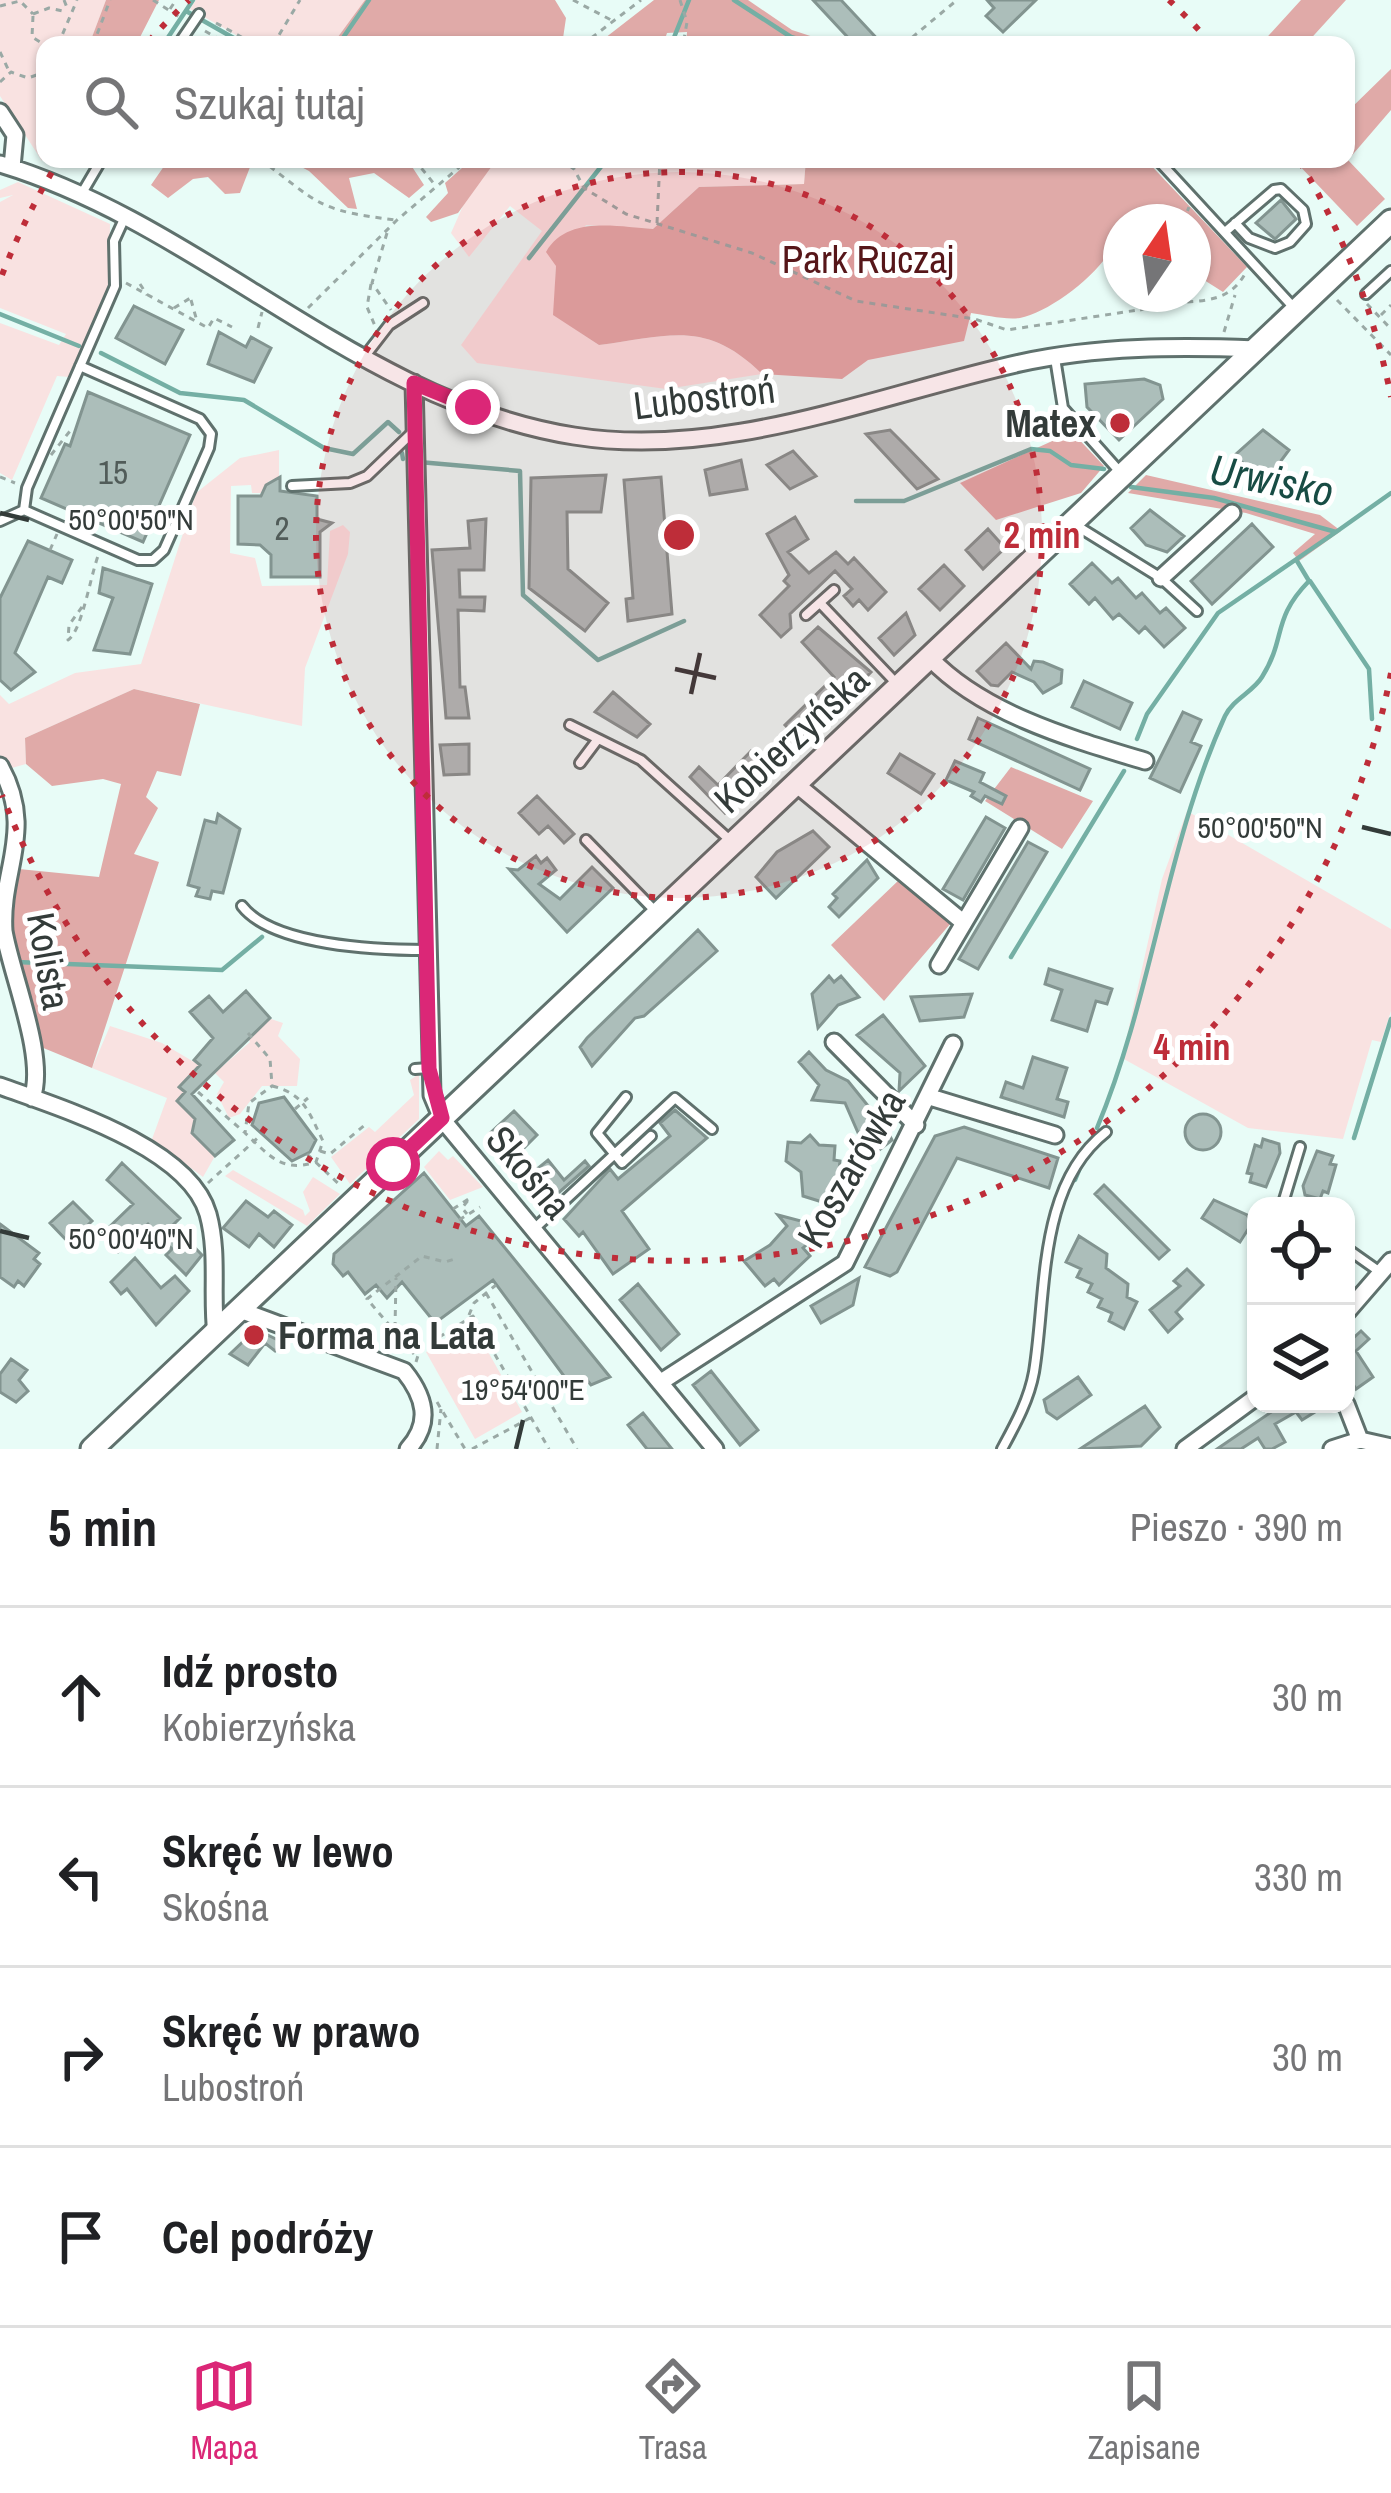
<!DOCTYPE html>
<html lang="pl">
<head>
<meta charset="utf-8">
<style>
	body { margin:0; font-family:"Archivo Narrow",sans-serif; background:#f2f2f2; color:#202124 }
	.controls { position:absolute; right:36px; bottom:36px; display:grid; overflow:hidden; border-radius:24px; box-shadow:0 3px 9px #0004 }
	.controls button { width:108px; height:108px; display:grid; place-items:center; padding:0; border:0; border-bottom:3px solid #e0e0e0; background:#fff; color:#202124; font:60px sans-serif }
	.compass { position:absolute; left:1103px; top:204px; width:108px; height:108px; border-radius:50%; background:#fff; box-shadow:0 3px 9px #0004; rotate:13deg }
	.stop { position:absolute; width:36px; height:36px; margin:-27px; border:9px solid #db2777; border-radius:50%; background:#fff }
	.stop.end { background:#db2777; border-color:#fff; box-shadow:0 3px 12px #0008 }
	.list { margin:0; padding:0; list-style:none }
	h2 { display:flex; justify-content:space-between; align-items:center; height:156px; margin:0; padding:0 48px; font-size:51px }
	h2 small { font-size:39px; font-weight:400; color:#757577 }
	.list li { display:grid; grid-template-columns:78px 1fr auto; gap:36px; align-items:center; box-sizing:border-box; height:180px; padding:0 48px; border-top:3px solid #e0e0e0 }
	.list b { display:block; font-size:45px; white-space:nowrap }
	.list p { margin:0; font-size:39px; white-space:nowrap; color:#757577 }
	.list em { font-size:39px; font-style:normal; color:#757577 }
	.icon { flex:none; width:66px; height:66px; fill:none; stroke:currentColor; stroke-width:2; stroke-linecap:round; stroke-linejoin:round }
	.map { position:relative; flex:none; width:1391px; height:1449px; overflow:hidden }
	.search { position:absolute; background:#fff; box-shadow:0 3px 9px #0004; left:36px; right:36px; top:36px; height:132px; display:flex; align-items:center; gap:30px; box-sizing:border-box; padding:0 42px; border-radius:24px; color:#757577; font-size:45px }
	.sheet { height:876px; background:#fff }
	nav { display:flex; justify-content:space-around; align-items:center; box-sizing:border-box; height:168px; border-top:3px solid #e0e0e0; background:#fff; font-size:33px; color:#757577 }
	nav a { display:grid; justify-items:center; gap:6px }
	nav .on { color:#db2777 }
	.map>svg:first-child { display:block }
	.green { fill:#f9e2e1 }
	.forest { fill:#e0aaa8 }
	.lines { fill:none; stroke-linecap:round; stroke-linejoin:round }
	.stream { stroke:#74afa4; stroke-width:4.5 }
	.building { fill:#acbeba; stroke:#829490; stroke-width:3 }
	.lane-casing { stroke:#5f716d; stroke-width:14 }
	.street-casing { stroke:#5f716d; stroke-width:21 }
	.secondary-casing { stroke:#5f716d; stroke-width:27 }
	.path { stroke:#9aa9a5; stroke-width:3; stroke-dasharray:6 6; stroke-linecap:butt }
	.lane { stroke:#fff; stroke-width:8 }
	.street { stroke:#fff; stroke-width:15 }
	.secondary { stroke:#fff; stroke-width:21 }
	.route { stroke:#db2777; stroke-width:15 }
	.ticks { fill:none; stroke:#333b39; stroke-width:4.5 }
	.ring { fill:none; stroke:#be2d39; stroke-width:6; stroke-dasharray:6 12 }
	.poi-dot { fill:#be2d39; stroke:#fff; stroke-width:4.5 }
	.labels { text-anchor:middle; dominant-baseline:central; stroke-width:10; stroke-linejoin:round; paint-order:stroke }
	.number-label { font-size:33px; fill:#515c59 }
	.park-label { font-size:39px; fill:#561619; stroke:#fff }
	.street-label { font-size:39px; fill:#333b39; stroke:#fff }
	.poi-label { font-size:39px; font-weight:bold; fill:#333b39; stroke:#fff; text-anchor:end }
	.water-label { font-size:42px; font-style:italic; fill:#184c44; stroke:#fff }
	.ticks-label { font-size:30px; text-anchor:middle; fill:#333b39; stroke:#fff; stroke-width:10; stroke-linejoin:round; paint-order:stroke }
	.centre { fill:#be2d39; stroke:#fff; stroke-width:6 }
	.ring-label { font-size:36px; text-anchor:middle; font-weight:bold; fill:#be2d39; stroke:#fff; stroke-width:10; stroke-linejoin:round; paint-order:stroke }
</style>
</head>
<body>
<div class="map">
<svg width="1391" height="1449" viewBox="0 0 1391 1449">
	<rect width="100%" height="100%" fill="#e8fcf7"/>
	<!-- green -->
	<path class="green" d="M0,0H106L89,45H45L42,161L0,96Z
		M196,0H365L332,45H254L190,9Z
		M497,159H806L804,184L699,187L653,229L586,225L556,266L554,315L599,345C670,336 706,319 762,374L666,389L477,363L461,345L542,231L510,206L469,257L451,233L470,190Z
		M18,182L110,224L109,285L69,377L57,376L12,480L0,473V323L59,345L66,334L0,308V202L13,195L0,198V190Z
		M279,450V479L269,481L261,493H252L251,485L231,486L230,553L255,558L262,586L327,585L330,531L343,525L350,532L348,554L305,668L302,726L134,689L25,738L26,764L8,769L0,755V695L9,704L75,673L141,664L196,493L240,458Z
		M1187,811L1391,929V1011L1381,1042L1372,1040L1343,1139L1248,1128L1122,1058L1162,879Z
		M271,1019L283,1023L278,1036L300,1059L297,1086H262L240,1114L229,1118L217,1094L224,1082L215,1073L250,1042L247,1036Z
		M110,1026L162,1043L199,1065L180,1087L185,1092L177,1101L195,1119L192,1133L215,1156L203,1177L152,1139L167,1098L92,1068Z
		M419,1074V1119L350,1184L331,1157L369,1127L375,1132L414,1095L410,1080Z
		M439,1151L448,1160L453,1156L483,1187L450,1200L424,1167Z
		M233,1170L303,1210L305,1216L310,1211L303,1192L313,1177L340,1194L307,1226L225,1176Z
		M473,1325L522,1412L475,1439L426,1352Z"/>
	<!-- forest -->
	<path class="forest" d="M106,0H159L136,45H89Z
		M365,0H555L566,18L562,45H332Z
		M654,0H748L792,30L838,45H686L687,32L667,33L663,45H596Z
		M1301,0H1346L1305,45H1260Z
		M1391,69V110L1348,160L1385,199L1357,226L1293,159H1346V113Z
		M169,159H250L252,162L240,193L225,194L208,177L193,179L168,198L151,185Z
		M286,159H407L424,185L409,198L374,173L349,178L357,209L348,208L309,171Z
		M472,159H497L458,213L431,222L426,217L448,193L445,183Z
		M806,159H1145L1247,267L1223,292L1193,273V222H1121C1121,259 1055,311 1020,318C1005,320 985,315 971,313L964,341L868,360L842,379L762,374C706,319 670,336 599,345L553,315L556,266L546,252C567,215 618,227 653,229L699,187L804,184Z
		M1072,432L1104,466L1081,493L996,520L960,483Z
		M1146,475L1320,515L1341,531L1299,561L1293,553L1315,534L1246,513L1128,493Z
		M134,689L200,704L181,776L157,771L146,797L158,808L134,854L159,862L92,1068L41,1047L12,940L10,916L19,869L99,877L121,784L103,779L52,786L26,764L25,738Z
		M1011,767L1093,801L1062,849L985,801Z
		M900,879L951,923L884,1001L831,945Z"/>
	<g class="lines">
		<!-- stream -->
		<path class="stream" d="M734,0L791,37L819,45
			M186,11L246,45
			M163,45L193,0
			M338,45L369,0
			M671,45L689,0
			M529,258L607,159
			M0,314L79,346
			M101,353L180,393L244,400L324,448L353,454L388,422L399,432
			M402,453L403,459
			M419,462L520,471L523,595L598,660L684,621
			M1131,487L1214,498L1336,532L1391,493
			M856,501H904L1031,449L1050,451L1071,465L1104,469
			M1310,581L1369,669L1372,719
			M1137,739L1147,714L1218,613L1336,532
			M1011,957L1124,771
			M16,962L222,970L262,937
			M1097,1128C1153,994 1165,848 1225,716C1233,699 1253,692 1262,677C1287,637 1271,620 1309,581L1297,561
			M1354,1138L1391,1019
			M1075,1180L1082,1163"/>
	</g>
	<!-- building -->
	<path class="building" d="M813,0H841L883,45H855Z
		M987,0H1036L1003,32L986,16L994,8Z
		M1281,200L1296,219L1275,239L1256,223Z
		M134,306L183,330L165,364L116,338Z
		M219,332L246,347L251,337L271,348L254,382L208,364Z
		M1144,379L1160,385L1163,399L1119,440L1087,407L1085,384Z
		M88,392L190,435L143,542L41,498L65,444L70,446Z
		M890,430L905,445L938,479L917,489L866,434Z
		M1263,430L1289,450L1261,488L1251,480L1256,473L1234,456Z
		M793,451L816,476L790,489L767,465Z
		M741,460L747,489L710,495L705,470Z
		M606,475L601,512H567L568,569L608,603L585,631L529,588L531,478Z
		M280,477V491L317,496V519L332,523L320,532V577H271V555L260,545L238,544V496H261L266,485Z
		M661,477L672,614L628,621L626,599L633,598L624,480Z
		M1150,510L1184,536L1167,552L1146,545L1131,528Z
		M795,517L808,539L788,552L809,573L836,552L848,564L854,558L886,592L868,610L859,600L853,606L844,596L852,589L835,571L790,614L791,628L781,637L760,615L789,586L784,581L789,575L767,534Z
		M486,519L484,570H459L460,597H485L484,611L458,610L460,687H465L469,718H446L432,550L470,548L468,521Z
		M1252,524L1273,547L1212,604L1191,581Z
		M988,529L1005,548L983,569L966,550Z
		M28,541L72,560L62,583L48,577L15,653L35,672L11,690L0,680V598Z
		M1092,563L1112,583L1118,578L1136,598L1142,593L1160,613L1166,608L1185,628L1164,647L1145,627L1139,633L1119,614L1113,619L1095,598L1089,604L1070,584Z
		M944,565L964,586L940,610L919,589Z
		M103,568L152,584L130,654L94,650L113,598L99,593Z
		M906,613L915,635L894,655L879,638Z
		M818,627L871,672L806,738L801,733L797,737L785,725L834,677L802,642Z
		M1006,643L1031,669L1034,661L1043,662L1062,670L1061,683L1043,693L1034,682L1012,672L998,686L991,685L977,671Z
		M1084,681L1132,703L1120,729L1072,707Z
		M613,692L650,724L637,737L595,712Z
		M1183,712L1201,720L1191,742L1201,746L1180,792L1150,778Z
		M978,718L1090,769L1080,790L969,739Z
		M469,744V774L444,775L440,745Z
		M751,751L769,768L725,813L690,777L699,767L718,785Z
		M900,754L934,774L921,794L888,773Z
		M955,761L984,773L980,782L1006,796L1002,804L985,796L981,802L971,796L974,792L946,780Z
		M537,796L574,834L564,843L548,826L539,834L519,813Z
		M218,814L240,829L223,893L212,891L210,899L196,896L199,888L188,885L205,820L216,823Z
		M986,817L1005,828L963,900L943,889Z
		M813,831L829,847L776,898L756,877L777,852Z
		M1028,842L1047,852L978,969L959,959Z
		M536,856L541,863L547,858L556,870L539,884L560,899L592,867L613,888L567,932L509,869L518,870Z
		M867,860L878,878L839,917L829,907L837,898L833,894Z
		M698,930L717,951L644,1016L635,1018L592,1066L580,1047L587,1038Z
		M1049,969L1112,989L1107,1004L1096,1001L1087,1031L1052,1020L1062,990L1045,984Z
		M829,976L834,982L841,976L859,997L838,1005L818,1028L812,994Z
		M246,991L270,1018L192,1094L234,1140L215,1156L192,1133L195,1119L177,1101L185,1092L179,1087L200,1065L194,1060L213,1038L190,1012L209,996L223,1012Z
		M972,994L964,1017L920,1021L911,997Z
		M883,1015L925,1066L899,1091L900,1073L857,1035Z
		M809,1052L826,1070L848,1081L886,1128L892,1140L869,1158L845,1103L812,1100L819,1085L799,1062Z
		M1033,1057L1067,1068L1057,1099L1068,1102L1064,1117L1001,1097L1006,1082L1023,1088Z
		M284,1097L316,1140L310,1152L292,1161L252,1125L259,1103Z
		M675,1110L707,1138L622,1211L649,1249L613,1274L583,1232L579,1236L564,1219L610,1169L618,1179L670,1136L660,1123Z
		M514,1111L537,1135L518,1154L511,1148L506,1153L489,1134Z
		M1185 1132a18 18 0 1 1 36 0a18 18 0 1 1-36 0Z
		M964,1127L1058,1158L1049,1188L957,1158L897,1272L890,1276L865,1267L935,1136Z
		M810,1135L819,1145L835,1146L834,1160L840,1161L835,1206L803,1196L801,1172L786,1161L788,1142L801,1143Z
		M1263,1139L1279,1144L1280,1153L1266,1187L1250,1182L1252,1174L1247,1173L1255,1145L1261,1147Z
		M1317,1151L1333,1156L1330,1164L1336,1165L1328,1193L1323,1191L1320,1199L1305,1195L1303,1186Z
		M548,1160L564,1180L585,1161L589,1166L547,1203L526,1178Z
		M122,1163L180,1218L173,1225L202,1255L186,1275L166,1255L172,1249L148,1224L118,1252L101,1235L133,1204L107,1180Z
		M424,1173L466,1226L479,1216L610,1377L591,1385L587,1380L575,1391L493,1280L435,1323L402,1282L387,1298L376,1285L365,1294L348,1272L343,1276L333,1264L334,1254Z
		M1104,1185L1169,1250L1159,1259L1095,1194Z
		M1214,1200L1247,1215L1252,1223L1240,1242L1202,1218Z
		M246,1201L268,1217L274,1211L292,1225L274,1247L259,1234L249,1247L223,1228Z
		M73,1202L92,1221L69,1243L50,1223Z
		M778,1215L801,1221L812,1240L803,1248L810,1256L779,1285L774,1279L765,1286L744,1261L770,1245L787,1226Z
		M0,1224L39,1253L34,1259L40,1264L24,1286L18,1281L14,1287L0,1277Z
		M1079,1236L1107,1254L1106,1268L1128,1284L1127,1297L1137,1302L1124,1329L1109,1321L1112,1313L1098,1307L1102,1299L1088,1292L1092,1284L1077,1277L1081,1269L1066,1262Z
		M135,1258L161,1288L175,1276L189,1291L156,1325L127,1289L121,1294L111,1282Z
		M1187,1269L1203,1285L1176,1312L1182,1319L1168,1332L1150,1310L1180,1286L1174,1281Z
		M859,1278L853,1305L821,1323L811,1306Z
		M638,1284L679,1334L661,1350L620,1300Z
		M249,1326L282,1342L275,1351L265,1343L248,1365L230,1354L252,1333Z
		M1361,1331L1369,1339L1356,1351L1373,1377L1356,1389L1346,1373V1335L1350,1341Z
		M11,1359L27,1370L19,1380L28,1391L16,1402L0,1392V1374Z
		M711,1371L758,1430L740,1445L693,1385Z
		M1078,1377L1091,1395L1057,1419L1047,1412L1044,1400Z
		M1283,1404H1328L1302,1420L1296,1412L1275,1424L1285,1442L1272,1449H1265L1258,1438L1241,1449H1217Z
		M1145,1406L1160,1427L1141,1446L1080,1449Z
		M643,1413L672,1449H647L628,1425Z"/>
	<g class="lines">
		<!-- lane casing -->
		<g class="lane-casing">
			<path id="lane" d="M178,45L199,14
				M1157,159L1296,310
				M82,193L102,159
				M1225,232L1274,190L1281,189L1303,210L1306,224L1290,242L1275,248L1249,238L1235,223
				M1366,294L1391,271
				M365,356L389,325L423,303
				M1055,358L1063,408L1120,472
				M292,486L350,483L367,476L414,431
				M24,510L138,560H153L164,550L209,448L211,434L200,419L80,366
				M24,510L27,488L115,286L114,241L125,217
				M0,521L24,510
				M1077,526L1161,578L1197,611
				M820,603L898,685
				M806,615L834,590
				M570,725L641,760L732,842
				M580,763L598,739
				M586,840L657,913
				M242,906C273,946 378,950 426,950
				M415,1069L429,1068
				M626,1097L597,1133L622,1163L651,1136
				M1287,1206L1283,1203L1300,1147
				M535,1228L675,1098L712,1129
				M1346,1248L1380,1272
				M1002,1449C1015,1425 1029,1400 1034,1372C1047,1293 1037,1186 1106,1132"/>
		</g>
		<!-- street casing -->
		<g class="street-casing">
			<path id="street" d="M0,112L15,135L12,167
				M0,164C204,225 359,402 574,436C724,460 876,395 1020,363C1097,346 1179,346 1256,349
				M414,383L432,1095L442,1119L715,1449
				M1161,578L1232,513
				M930,658C983,714 1072,739 1145,761
				M0,766C36,831 0,869 4,931C11,974 47,1058 32,1098
				M796,784L964,923
				M939,965L1020,828
				M834,1042L916,1125
				M0,1086C60,1108 189,1147 208,1214C219,1254 211,1295 216,1335
				M930,1097L1055,1135
				M240,1310L404,1371C425,1397 432,1423 408,1449
				M1346,1313L1391,1261
				M661,1382L845,1263L953,1044
				M1346,1404L1360,1440L1391,1447
				M1185,1449L1256,1397
				M1332,1449L1360,1440"/>
		</g>
		<!-- secondary casing -->
		<g class="secondary-casing">
			<path id="secondary" d="M92,1449L1391,221"/>
		</g>
		<!-- path -->
		<path class="path" d="M64,0L68,10
			M153,0L181,18
			M573,0L613,21
			M680,0L687,22L683,45
			M0,6L20,1L33,14
			M170,9L176,0
			M33,14L49,8L67,12
			M33,16L32,37L45,45
			M216,23L256,45
			M205,31L229,45
			M58,45L77,0
			M93,45L110,0
			M273,45L300,0
			M582,45L641,0
			M903,45L957,0
			M0,52L9,71
			M0,82L11,72L28,78L45,72
			M260,159C320,204 316,210 395,220
			M414,159L435,185
			M560,159L574,169L584,188L626,214L752,253L856,301L975,319L1007,330L1138,310L1152,294
			M1183,222L1189,207
			M657,223L660,159
			M387,233L372,283L391,310
			M126,283L208,328L214,318L232,327
			M140,284L147,295
			M371,284L367,307L375,326
			M191,300L197,321
			M1337,300L1391,355
			M1367,304L1391,329
			M174,308L192,297
			M308,308L397,220L469,159
			M1140,310C1183,294 1224,314 1246,272
			M1381,315L1391,305
			M258,328L262,312
			M1224,332L1235,295
			M51,455L70,431
			M0,477L15,483
			M50,550L57,534
			M82,607L69,625L68,640C82,631 90,577 99,553
			M248,1033L270,1059L272,1085
			M272,1086C305,1094 309,1113 323,1141L316,1162C282,1173 270,1156 245,1133L249,1103Z
			M198,1092L244,1132
			M295,1109L308,1098
			M320,1151L330,1154L366,1124
			M307,1154L341,1186
			M208,1183L261,1135
			M453,1209L470,1198L462,1208L467,1214
			M459,1220L480,1207
			M486,1293L577,1449
			M469,1315L474,1303L496,1285
			M395,1328L396,1278
			M414,1354L367,1299L422,1256L445,1262L458,1258
			M416,1362L420,1349L473,1316L549,1449
			M437,1402L465,1449
			M437,1449L441,1409
			M472,1449L532,1417"/>
		<!-- lane -->
		<use href="#lane" class="lane"/>
		<!-- street -->
		<use href="#street" class="street"/>
		<!-- secondary -->
		<use href="#secondary" class="secondary"/>
	</g>
	<g class="lines">
		<!-- route -->
		<path class="route" d="M393,1164L442,1118L429,1069L414,383L473,407"/>
	</g>
	<!-- ticks -->
	<path class="ticks" d="M0,513L29,520M675,669L716,678M691,694L700,653M1362,827L1391,834M0,1231L29,1238M516,1449L523,1420"/>
	<!-- distance rings -->
	<circle cx="679" cy="535" r="363" fill="#be2d39" fill-opacity=".12"/>
	<g class="ring">
		<circle cx="679" cy="535" r="363"/>
		<path d="M1391 673A725 725 0 0 1 2 795M2 275A725 725 0 0 1 58 162M149 41A725 725 0 0 1 189 0M1169 0A725 725 0 0 1 1209 41M1300 162A725 725 0 0 1 1391 397"/>
	</g>
	<!-- markers -->
	<g class="poi-dot">
		<circle cx="1120" cy="423" r="12"/>
		<circle cx="254" cy="1335" r="12"/>
	</g>
	<g class="labels">
		<!-- number labels -->
		<g class="number-label">
			<text x="113" y="472">15</text>
			<text x="282" y="528">2</text>
		</g>
		<!-- park labels -->
		<g class="park-label">
			<text x="868" y="259">Park Ruczaj</text>
		</g>
		<!-- street labels -->
		<g class="street-label">
			<text transform="translate(704 397) rotate(-7)">Lubostroń</text>
			<text transform="translate(791 739) rotate(-43)">Kobierzyńska</text>
			<text transform="translate(49 961) rotate(80)">Kolista</text>
			<text transform="translate(851 1168) rotate(-60)">Koszarówka</text>
			<text transform="translate(529 1172) rotate(50)">Skośna</text>
		</g>
		<!-- poi labels -->
		<g class="poi-label">
			<text x="1096" y="423">Matex</text>
			<text x="278" y="1335" text-anchor="start">Forma na Lata</text>
		</g>
		<!-- water labels -->
		<g class="water-label">
			<text transform="translate(1272 480) rotate(11)">Urwisko</text>
		</g>
	</g>
	<g class="ticks-label">
		<text x="131" y="530">50°00'50"N</text>
		<text x="1260" y="838">50°00'50"N</text>
		<text x="131" y="1249">50°00'40"N</text>
		<text x="523" y="1400">19°54'00"E</text>
	</g>
	<circle cx="679" cy="535" r="18" class="centre"/>
	<g class="ring-label">
		<text x="1042" y="548">2 min</text>
		<text x="1192" y="1060">4 min</text>
	</g>
</svg>
<div class="controls">
<button><svg class="icon" aria-label="locate" viewBox="0 0 24 24"><circle cx="12" cy="12" r="6"/><path d="M12 2v4M12 18v4M2 12h4M18 12h4"/></svg></button>
<button><svg class="icon" aria-label="layers" viewBox="0 0 24 24"><path d="M12 4l9 5-9 5-9-5zM3 14l9 5 9-5"/></svg></button>
</div>
<svg class="compass" viewBox="-18 -18 36 36"><path d="M0-13l5 13h-10z" fill="#e53935"/><path d="M0 13l5-13h-10z" fill="#757577"/></svg>
<div class="stop" style="left:393px;top:1164px"></div>
<div class="stop end" style="left:473px;top:407px"></div>
<div class="search"><svg class="icon" aria-label="search" viewBox="0 0 24 24"><circle cx="10" cy="10" r="6"/><path d="M15 15l6 6"/></svg>Szukaj tutaj</div>
</div>
<section class="sheet">
<h2>5 min<small>Pieszo · 390 m</small></h2>
<ul class="list">
<li><svg class="icon" aria-label="ahead" viewBox="0 0 24 24"><path d="M12 20V5M6 11l6-6 6 6"/></svg><div><b>Idź prosto</b><p>Kobierzyńska</p></div><em>30 m</em></li>
<li><svg class="icon" aria-label="left" viewBox="0 0 24 24"><path d="M17 20v-9H6M10 6l-5 5 5 5"/></svg><div><b>Skręć w lewo</b><p>Skośna</p></div><em>330 m</em></li>
<li><svg class="icon" aria-label="right" viewBox="0 0 24 24"><path d="M7 20v-9h11M14 6l5 5-5 5"/></svg><div><b>Skręć w prawo</b><p>Lubostroń</p></div><em>30 m</em></li>
<li><svg class="icon" aria-label="arrive" viewBox="0 0 24 24"><path d="M6 21V4h12l-3 4 3 4H6"/></svg><div><b>Cel podróży</b></div></li>
</ul>
</section>
<nav>
<a class="on"><svg class="icon" aria-label="map" viewBox="0 0 24 24"><path d="M3 6l6-2 6 2 6-2v14l-6 2-6-2-6 2zM9 4v14M15 6v14"/></svg>Mapa</a>
<a><svg class="icon" aria-label="directions" viewBox="0 0 24 24"><path d="M12 3l9 9-9 9-9-9zM9 14v-3h6M13 9l2 2-2 2"/></svg>Trasa</a>
<a><svg class="icon" aria-label="saved" viewBox="0 0 24 24"><path d="M7 4h10v16l-5-4-5 4z"/></svg>Zapisane</a>
</nav>
</body>
</html>
